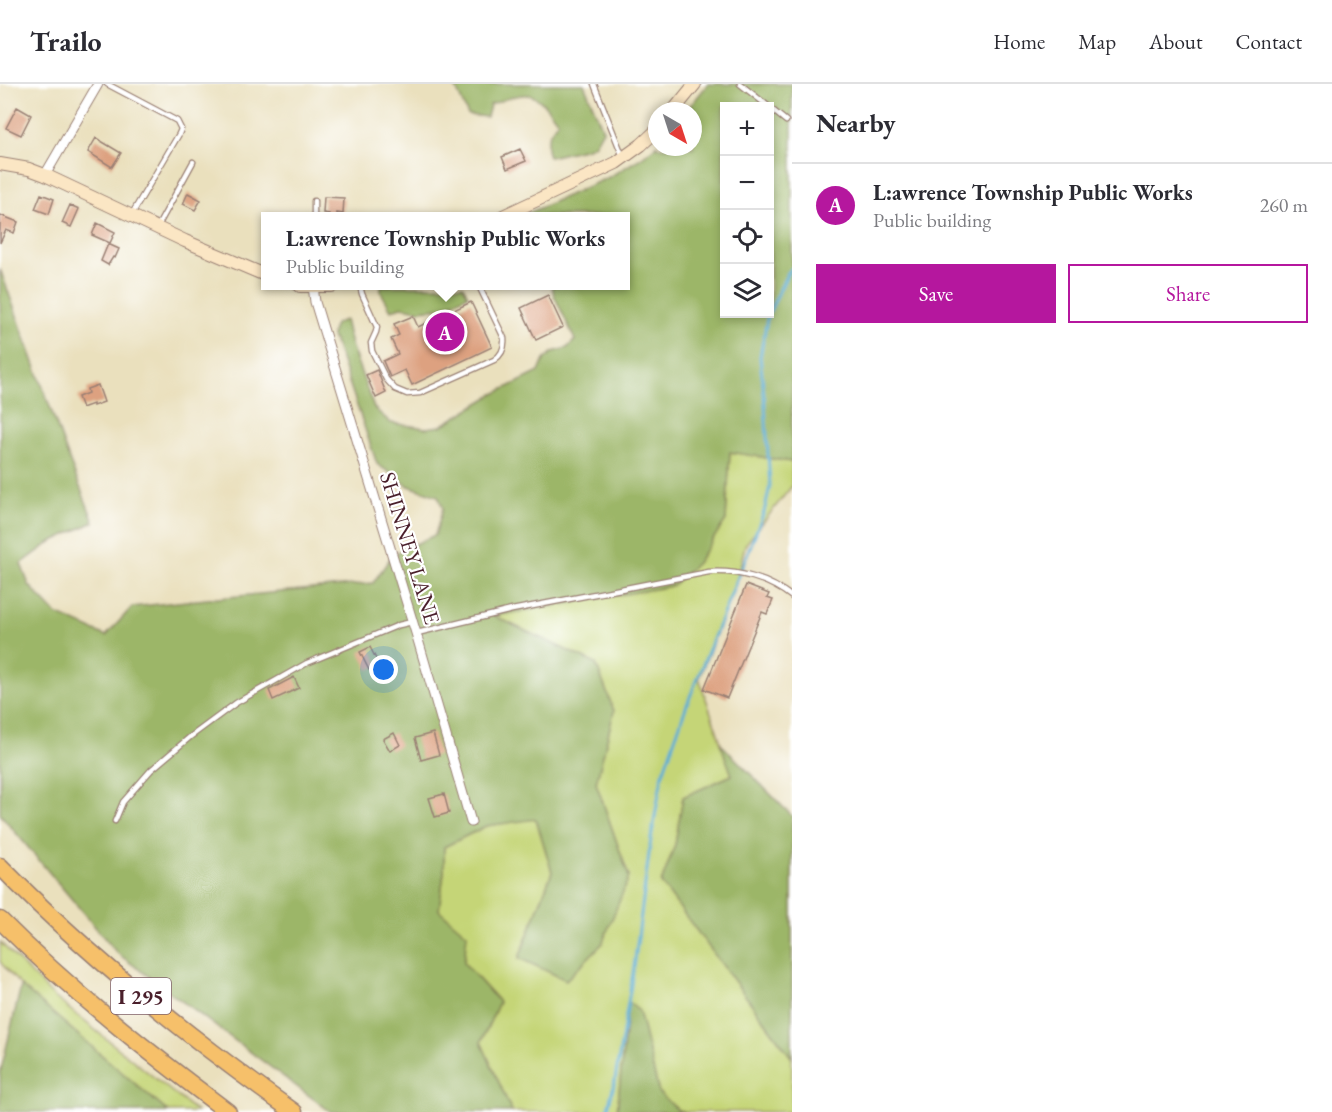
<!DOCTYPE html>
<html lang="en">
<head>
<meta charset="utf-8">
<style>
	body { margin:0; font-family:"EB Garamond",serif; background:#f2f2f3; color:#2b2b33 }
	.controls { position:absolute; right:18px; top:18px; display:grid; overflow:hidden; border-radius:0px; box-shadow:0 3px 9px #0003 }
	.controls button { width:54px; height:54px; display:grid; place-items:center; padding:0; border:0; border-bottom:2px solid #e1e1e2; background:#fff; color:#2b2b33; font:30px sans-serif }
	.compass { position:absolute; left:648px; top:18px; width:54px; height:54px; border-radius:50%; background:#fff; box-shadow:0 3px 9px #0003; rotate:141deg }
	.you { position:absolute; left:384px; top:586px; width:21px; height:21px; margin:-15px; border:4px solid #fff; border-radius:50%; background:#1a73e8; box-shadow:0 0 0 9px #1a73e833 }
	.badge { display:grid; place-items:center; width:39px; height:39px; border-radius:50%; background:#b5179e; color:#fff; font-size:20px; font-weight:700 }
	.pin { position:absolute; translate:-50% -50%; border:3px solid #fff; box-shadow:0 2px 6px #0006 }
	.popup { position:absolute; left:261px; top:128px; width:369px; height:78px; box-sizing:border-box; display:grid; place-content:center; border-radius:0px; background:#fff; filter:drop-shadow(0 2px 4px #0005); font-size:20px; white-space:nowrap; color:#7c7c81 }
	.popup b { font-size:22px; color:#2b2b33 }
	.popup::after { content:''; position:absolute; left:50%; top:100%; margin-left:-12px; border:12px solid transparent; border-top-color:#fff }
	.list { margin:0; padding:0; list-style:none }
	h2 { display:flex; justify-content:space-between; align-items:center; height:78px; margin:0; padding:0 24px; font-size:26px }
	h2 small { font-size:20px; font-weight:400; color:#7c7c81 }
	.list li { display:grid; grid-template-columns:39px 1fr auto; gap:18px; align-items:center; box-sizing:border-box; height:84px; padding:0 24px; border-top:2px solid #e1e1e2 }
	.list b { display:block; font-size:22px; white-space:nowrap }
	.list p { margin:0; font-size:20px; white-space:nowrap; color:#7c7c81 }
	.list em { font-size:20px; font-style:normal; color:#7c7c81 }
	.actions { display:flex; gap:12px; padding:18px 24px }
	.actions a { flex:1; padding:14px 0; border:2px solid #b5179e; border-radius:0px; text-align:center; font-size:21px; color:#b5179e }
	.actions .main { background:#b5179e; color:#fff }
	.icon { flex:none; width:33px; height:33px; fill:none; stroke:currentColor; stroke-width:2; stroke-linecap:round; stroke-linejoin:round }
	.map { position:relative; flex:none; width:792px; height:1028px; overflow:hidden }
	header { display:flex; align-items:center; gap:36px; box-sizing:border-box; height:84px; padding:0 30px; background:#fff; border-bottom:2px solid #e1e1e2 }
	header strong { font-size:28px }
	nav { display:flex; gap:33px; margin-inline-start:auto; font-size:21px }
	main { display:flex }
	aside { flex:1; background:#fff }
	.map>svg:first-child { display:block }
	.green { fill:#c5d577; stroke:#887a51; stroke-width:1.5 }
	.forest { fill:#9cb668; stroke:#736a4a; stroke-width:1.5; fill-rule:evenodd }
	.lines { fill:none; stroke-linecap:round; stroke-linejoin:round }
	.stream { stroke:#5aadd5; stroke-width:3 }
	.building { fill:#dda180 }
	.service-casing { stroke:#9a8074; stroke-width:7 }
	.minor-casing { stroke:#9a8074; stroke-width:11 }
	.secondary-casing { stroke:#9a8074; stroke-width:14 }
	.motorway-casing { stroke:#9a8074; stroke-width:19 }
	.service { stroke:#fff; stroke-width:4.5 }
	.minor { stroke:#fff; stroke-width:9 }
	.secondary { stroke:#fbe6c4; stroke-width:12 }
	.motorway { stroke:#f6c06b; stroke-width:16 }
	.labels { text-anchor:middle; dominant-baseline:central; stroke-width:4.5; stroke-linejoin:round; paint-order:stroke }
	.shield { fill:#fff; stroke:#80626b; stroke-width:1.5 }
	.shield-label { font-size:21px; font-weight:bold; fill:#4a1f2b }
	.street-label { font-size:22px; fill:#4a1f2b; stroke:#fff }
</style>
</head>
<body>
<header>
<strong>Trailo</strong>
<nav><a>Home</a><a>Map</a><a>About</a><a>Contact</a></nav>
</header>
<main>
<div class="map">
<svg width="792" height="1028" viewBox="0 0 792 1028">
	<rect width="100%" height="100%" fill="#fff"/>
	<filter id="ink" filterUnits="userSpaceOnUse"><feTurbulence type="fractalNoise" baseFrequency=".0167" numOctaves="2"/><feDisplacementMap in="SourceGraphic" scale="12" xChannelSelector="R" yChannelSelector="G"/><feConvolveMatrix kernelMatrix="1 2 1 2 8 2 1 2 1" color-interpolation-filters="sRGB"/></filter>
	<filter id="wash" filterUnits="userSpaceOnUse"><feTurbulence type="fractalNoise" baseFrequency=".008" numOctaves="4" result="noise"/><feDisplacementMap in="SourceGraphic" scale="24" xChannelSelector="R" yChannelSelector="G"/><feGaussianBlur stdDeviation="1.35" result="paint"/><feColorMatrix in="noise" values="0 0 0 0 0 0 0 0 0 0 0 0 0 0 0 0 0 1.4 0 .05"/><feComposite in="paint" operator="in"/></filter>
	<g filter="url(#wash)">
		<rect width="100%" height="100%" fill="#eae0bd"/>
		<!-- green -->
		<path class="green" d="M730,368L792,378V402L745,461L737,496L699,594L732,691L683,713L675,761L661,799L792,974V1028H685L678,1026L659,1009L639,928L628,919L617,1028H512L481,958L499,918L464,879L439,826L444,788V763L486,742L536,734L552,788L519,874L629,793L596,699L614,627L596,580L493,532L726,436Z
			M0,858L53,912L197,1028H168L21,902L0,878Z"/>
		<!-- forest -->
		<path class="forest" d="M454,0H584L603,46L595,60L588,64L549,73C544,59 548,49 558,38C533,4 529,6 490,21L487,33L468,31Z
			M708,0H792V378L730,368L726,436L697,479L672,502L494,532L596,580L614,627L596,699L629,793L602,860L566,896L519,874L552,788L536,735L486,742L444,763V788L439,826L467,850L464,879L499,918L481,958L512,1028H331L117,869L0,730V185L70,378L94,438L51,458L21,480L29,501L56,530L106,552L132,523L187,517L373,499L393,470L435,451L443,424L438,412L409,402L377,380L341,275L332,252L333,244L336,239L345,236L351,261L374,324L391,339L426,344L441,342L492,311L539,288L544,276L553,268L567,264L575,256L554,211L552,202H625V132H522L609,93L641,74L657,61V63H693V27H686ZM724,22H770V230H724Z
			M381,202H463L468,211L442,224L419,226L402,223L391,226L381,208Z
			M720,659L792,732V974L661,799L675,761L683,713L732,691Z
			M21,902L168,1028H0V990Z
			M628,918L639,927L659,1009L678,1026L685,1028H617Z"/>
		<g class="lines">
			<!-- stream -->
			<path class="stream" d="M770,227L787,190L792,184
				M607,1028L615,996L634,883L651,755L662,692L686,623L764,428L770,402L765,321L760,273L768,230"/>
		</g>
		<g id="blocks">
			<!-- building -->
			<path class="building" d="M17,23L31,31L21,51L6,44Z
				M96,54L121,69L112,83L88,68Z
				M520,65L526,77L507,85L502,73Z
				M188,109L201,116L195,126L183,120Z
				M41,110L54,115L49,130L35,125Z
				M324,113L344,114L343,130L337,129V132H329V130L323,129Z
				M70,121L79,125L71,143L62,139Z
				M0,131L18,138L14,149L6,146L0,159Z
				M97,139L115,148L110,159L92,151Z
				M108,160L119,165L115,174L113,173L108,181L101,177Z
				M548,211L563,243L536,256L521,224Z
				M471,218L492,263L412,301L405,286L390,293L383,277L398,270L391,255L399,251L394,240L413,232L418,243Z
				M377,286L386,309L376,314L366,291Z
				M98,301L104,318L93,322V320L82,324L78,313L88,309L87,305Z
				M746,501L769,510L767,514L773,516L767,530L762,528L727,614L704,605Z
				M370,563L379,581L369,586L360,568Z
				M294,593L299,604L273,616L269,606Z
				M394,649L400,661L390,667L383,655Z
				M433,649L439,671L421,676L415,654Z
				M444,710L449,729L435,733L429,714Z"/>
		</g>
	</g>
	<g filter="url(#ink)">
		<use href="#blocks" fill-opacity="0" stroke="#9a8074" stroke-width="1.5"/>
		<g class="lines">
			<!-- service casing -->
			<g class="service-casing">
				<path id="service" d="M107,0L177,37L181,45L179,50L132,130
					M594,0L623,73
					M740,0L768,22
					M770,24L786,37
					M314,132V117
					M158,142L193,78
					M360,202L362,210L377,243L376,248L371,259L372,267L386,295L395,305L407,310L420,309L494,276C502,271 505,264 504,254L479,202
					M417,549L512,526L709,488C738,486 769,495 792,513
					M115,737L123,718L151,686L190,653L236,619L307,579L399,541L412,538"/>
			</g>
			<!-- minor casing -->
			<g class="minor-casing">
				<path id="minor" d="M45,91L98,0
					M313,202L315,218L416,549L471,738"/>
			</g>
			<!-- secondary casing -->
			<g class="secondary-casing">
				<path id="secondary" d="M673,27L695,0
					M0,80L29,85L45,91L185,157L265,191
					M503,132L616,79L641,61L657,46
					M300,202H332"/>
			</g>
			<!-- motorway casing -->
			<g class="motorway-casing">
				<path id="motorway" d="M0,782C91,875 188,953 294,1028
					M0,836C71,907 148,968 228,1028"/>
			</g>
			<!-- service -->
			<use href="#service" class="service"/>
			<!-- minor -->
			<use href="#minor" class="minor"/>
			<!-- secondary -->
			<use href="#secondary" class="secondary"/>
			<!-- motorway -->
			<use href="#motorway" class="motorway"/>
		</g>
	</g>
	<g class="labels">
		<!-- shield labels -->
		<rect class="shield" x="111" y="894" width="60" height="36" rx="4.5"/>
		<g class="shield-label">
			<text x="141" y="912">I 295</text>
		</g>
		<!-- street labels -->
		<g class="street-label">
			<text transform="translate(410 464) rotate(73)">SHINNEY LANE</text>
		</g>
	</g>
</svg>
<div class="controls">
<button>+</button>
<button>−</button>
<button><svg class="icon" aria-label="locate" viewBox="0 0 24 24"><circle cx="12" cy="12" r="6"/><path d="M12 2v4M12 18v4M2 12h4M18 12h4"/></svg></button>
<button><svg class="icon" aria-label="layers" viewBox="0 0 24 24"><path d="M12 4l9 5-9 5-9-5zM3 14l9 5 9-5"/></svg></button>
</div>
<svg class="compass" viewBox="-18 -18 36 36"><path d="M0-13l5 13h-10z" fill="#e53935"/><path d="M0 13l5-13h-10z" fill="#7c7c81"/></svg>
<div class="you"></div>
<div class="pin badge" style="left:445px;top:248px">A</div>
<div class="popup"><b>L:awrence Township Public Works</b>Public building</div>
</div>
<aside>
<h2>Nearby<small></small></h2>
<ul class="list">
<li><span class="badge">A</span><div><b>L:awrence Township Public Works</b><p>Public building</p></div><em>260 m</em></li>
</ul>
<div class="actions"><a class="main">Save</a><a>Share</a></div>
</aside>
</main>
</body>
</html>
